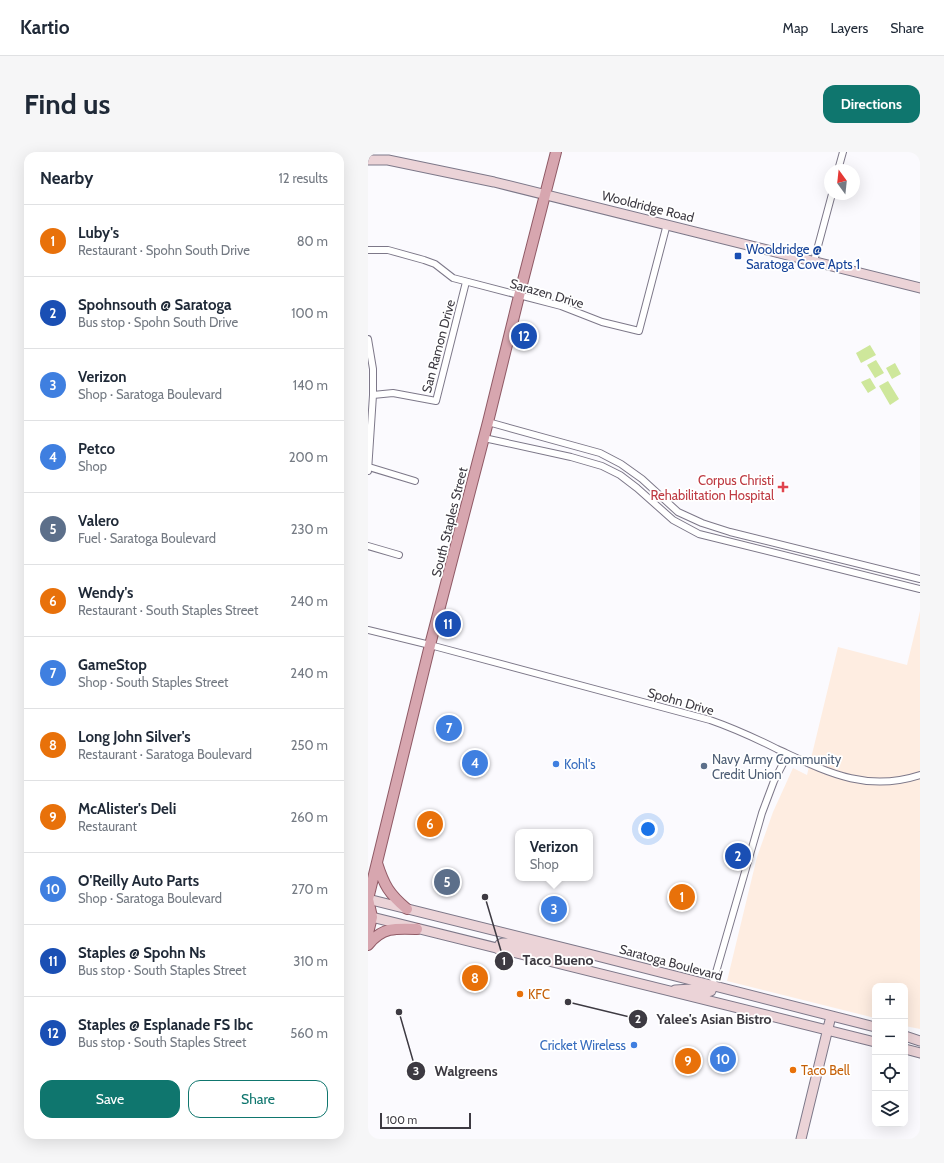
<!DOCTYPE html>
<html lang="en">
<head>
<meta charset="utf-8">
<style>
	body { margin:0; font-family:Cabin,sans-serif; background:#f6f6f7; color:#1f2937 }
	.controls { position:absolute; right:12px; bottom:12px; display:grid; overflow:hidden; border-radius:8px; box-shadow:0 4px 16px #0002 }
	.controls button { width:36px; height:36px; display:grid; place-items:center; padding:0; border:0; border-bottom:1px solid #e0e1e3; background:#fff; color:#1f2937; font:20px sans-serif }
	.compass { position:absolute; left:456px; top:12px; width:36px; height:36px; border-radius:50%; background:#fff; box-shadow:0 4px 16px #0002; rotate:345deg }
	.scale { position:absolute; left:12px; bottom:10px; width:91px; box-sizing:border-box; padding-left:4px; border:2px solid #3d3a42; border-top:0; font-size:11px; line-height:14px; white-space:nowrap; color:#3d3a42; -webkit-text-stroke:3px #fff; paint-order:stroke }
	.you { position:absolute; left:280px; top:677px; width:14px; height:14px; margin:-10px; border:3px solid #fff; border-radius:50%; background:#1a73e8; box-shadow:0 0 0 6px #1a73e833 }
	.badge { display:grid; place-items:center; width:26px; height:26px; border-radius:50%; background:#0f766e; color:#fff; font-size:13px; font-weight:700 }
	.pin { position:absolute; translate:-50% -50%; border:2px solid #fff; box-shadow:0 1px 4px #0006 }
	.popup { position:absolute; left:147px; top:677px; width:78px; height:52px; box-sizing:border-box; display:grid; place-content:center; border-radius:8px; background:#fff; filter:drop-shadow(0 1px 3px #0005); font-size:13px; white-space:nowrap; color:#747a83 }
	.popup b { font-size:15px; color:#1f2937 }
	.popup::after { content:''; position:absolute; left:50%; top:100%; margin-left:-8px; border:8px solid transparent; border-top-color:#fff }
	.list { margin:0; padding:0; list-style:none }
	h2 { display:flex; justify-content:space-between; align-items:center; height:52px; margin:0; padding:0 16px; font-size:17px }
	h2 small { font-size:13px; font-weight:400; color:#747a83 }
	.list li { display:grid; grid-template-columns:26px 1fr auto; gap:12px; align-items:center; box-sizing:border-box; height:72px; padding:0 16px; border-top:1px solid #e0e1e3 }
	.list b { display:block; font-size:15px; white-space:nowrap }
	.list p { margin:0; font-size:13px; white-space:nowrap; color:#747a83 }
	.list em { font-size:13px; font-style:normal; color:#747a83 }
	.actions { display:flex; gap:8px; padding:12px 16px }
	.actions a { flex:1; padding:9px 0; border:1px solid #0f766e; border-radius:12px; text-align:center; font-size:14px; color:#0f766e }
	.actions .main { background:#0f766e; color:#fff }
	.icon { flex:none; width:22px; height:22px; fill:none; stroke:currentColor; stroke-width:2; stroke-linecap:round; stroke-linejoin:round }
	.map { position:relative; flex:none; width:552px; height:987px; overflow:hidden; border-radius:12px }
	header { display:flex; align-items:center; gap:24px; box-sizing:border-box; height:56px; padding:0 20px; background:#fff; border-bottom:1px solid #e0e1e3 }
	header strong { font-size:19px }
	nav { display:flex; gap:22px; margin-inline-start:auto; font-size:14px }
	.intro { display:flex; align-items:center; justify-content:space-between; box-sizing:border-box; height:96px; padding:0 24px }
	h1 { margin:0; font-size:28px }
	.button { padding:10px 18px; border-radius:12px; background:#0f766e; color:#fff; font-size:14px; font-weight:700 }
	main { display:flex; gap:24px; padding:0 24px }
	aside { flex:1; background:#fff; border-radius:12px; box-shadow:0 4px 16px #0002 }
	.map>svg:first-child { display:block }
	.medical { fill:#feede1 }
	.green { fill:#cee79b }
	.lines { fill:none; stroke-linecap:round; stroke-linejoin:round }
	.street-casing { stroke:#7d7889; stroke-width:8 }
	.secondary-casing { stroke:#7d7889; stroke-width:11 }
	.primary-casing { stroke:#905a66; stroke-width:12 }
	.street { stroke:#fff; stroke-width:6 }
	.secondary { stroke:#ebd3d7; stroke-width:9 }
	.primary { stroke:#d7a6af; stroke-width:10 }
	.transit-dot { fill:#1a4fb4; stroke:#fff; stroke-width:1.5 }
	.health-dot { fill:#e0444e; stroke:#fff; stroke-width:1.5 }
	.shop-dot { fill:#3f7fe0; stroke:#fff; stroke-width:1.5 }
	.service-dot { fill:#5c6f8a; stroke:#fff; stroke-width:1.5 }
	.food-dot { fill:#e8710a; stroke:#fff; stroke-width:1.5 }
	.labels { text-anchor:middle; dominant-baseline:central; stroke-width:3.5; stroke-linejoin:round; paint-order:stroke }
	.street-label { font-size:13px; fill:#3d3a42; stroke:#fff }
	.transit-label { font-size:13px; fill:#164399; stroke:#fff; text-anchor:start }
	.health-label { font-size:13px; fill:#be3a42; stroke:#fff; text-anchor:end }
	.service-label { font-size:13px; fill:#4e5e75; stroke:#fff; text-anchor:start }
	.shop-label { font-size:13px; fill:#366cbe; stroke:#fff; text-anchor:start }
	.food-label { font-size:13px; fill:#c56008; stroke:#fff; text-anchor:start }
	.leader { fill:none; stroke:#3d3a42; stroke-width:1.5 }
	.callout-dot { fill:#3d3a42; stroke:#fff; stroke-width:1.5 }
	.mark-label { font-size:12px; text-anchor:middle; font-weight:bold; fill:#fff }
	.callout-label { font-size:14px; text-anchor:middle; font-weight:bold; fill:#3d3a42; stroke:#fff; stroke-width:3.5; stroke-linejoin:round; paint-order:stroke }
</style>
</head>
<body>
<header>
<strong>Kartio</strong>
<nav><a>Map</a><a>Layers</a><a>Share</a></nav>
</header>
<div class="intro"><h1>Find us</h1><a class="button">Directions</a></div>
<main>
<aside>
<h2>Nearby<small>12 results</small></h2>
<ul class="list">
<li><span class="badge" style="background:#e8710a">1</span><div><b>Luby's</b><p>Restaurant · Spohn South Drive</p></div><em>80 m</em></li>
<li><span class="badge" style="background:#1a4fb4">2</span><div><b>Spohnsouth @ Saratoga</b><p>Bus stop · Spohn South Drive</p></div><em>100 m</em></li>
<li><span class="badge" style="background:#3f7fe0">3</span><div><b>Verizon</b><p>Shop · Saratoga Boulevard</p></div><em>140 m</em></li>
<li><span class="badge" style="background:#3f7fe0">4</span><div><b>Petco</b><p>Shop</p></div><em>200 m</em></li>
<li><span class="badge" style="background:#5c6f8a">5</span><div><b>Valero</b><p>Fuel · Saratoga Boulevard</p></div><em>230 m</em></li>
<li><span class="badge" style="background:#e8710a">6</span><div><b>Wendy's</b><p>Restaurant · South Staples Street</p></div><em>240 m</em></li>
<li><span class="badge" style="background:#3f7fe0">7</span><div><b>GameStop</b><p>Shop · South Staples Street</p></div><em>240 m</em></li>
<li><span class="badge" style="background:#e8710a">8</span><div><b>Long John Silver's</b><p>Restaurant · Saratoga Boulevard</p></div><em>250 m</em></li>
<li><span class="badge" style="background:#e8710a">9</span><div><b>McAlister's Deli</b><p>Restaurant</p></div><em>260 m</em></li>
<li><span class="badge" style="background:#3f7fe0">10</span><div><b>O'Reilly Auto Parts</b><p>Shop · Saratoga Boulevard</p></div><em>270 m</em></li>
<li><span class="badge" style="background:#1a4fb4">11</span><div><b>Staples @ Spohn Ns</b><p>Bus stop · South Staples Street</p></div><em>310 m</em></li>
<li><span class="badge" style="background:#1a4fb4">12</span><div><b>Staples @ Esplanade FS Ibc</b><p>Bus stop · South Staples Street</p></div><em>560 m</em></li>
</ul>
<div class="actions"><a class="main">Save</a><a>Share</a></div>
</aside>
<div class="map">
<svg width="552" height="987" viewBox="0 0 552 987">
	<rect width="100%" height="100%" fill="#fbfafe"/>
	<!-- medical -->
	<path class="medical" d="M552,459V877L537,874V834H507V866L359,829L389,705L405,660L425,616L439,623L470,495L539,513Z"/>
	<!-- green -->
	<path class="green" d="M502,193L508,203L493,211L488,201Z
		M508,208L516,221L507,226L499,213Z
		M527,211L533,222L524,227L518,216Z
		M502,226L508,236L500,241L493,230Z
		M520,229L531,247L522,253L511,234Z"/>
	<g class="lines">
		<!-- street casing -->
		<g class="street-casing">
			<path id="street" d="M470,18L475,0
				M0,98H20L56,108L67,112L85,126L193,154L234,170L271,179L299,72
				M446,109L464,42
				M0,187L5,217V243L0,319
				M5,243L25,241L68,249L98,130
				M120,270L232,301L253,312L274,327L310,360L334,371L362,380L552,427
				M116,286L203,305L234,314L252,323L269,336L305,368L331,382L552,437
				M1,315L47,329
				M0,394L31,403
				M0,478L62,493L342,568C365,576 387,586 409,597C457,619 497,641 552,623
				M344,834L394,661L406,629L420,602"/>
		</g>
		<!-- secondary casing -->
		<g class="secondary-casing">
			<path id="secondary" d="M0,8H20L126,30L552,136
				M0,747L221,802L507,875
				M0,764L507,890
				M130,797L132,792L135,791H141L193,804L212,803
				M307,838L324,837L340,840L343,839L344,834
				M537,884L552,889
				M537,897L552,901
				M433,987L463,864"/>
		</g>
		<!-- primary casing -->
		<g class="primary-casing">
			<path id="primary" d="M9,711C16,733 21,742 39,757
				M0,781L4,765L0,747L62,493L120,270L151,144L188,0
				M0,793C14,775 28,776 49,777"/>
		</g>
		<!-- street -->
		<use href="#street" class="street"/>
		<!-- secondary -->
		<use href="#secondary" class="secondary"/>
		<!-- primary -->
		<use href="#primary" class="primary"/>
	</g>
	<!-- markers -->
	<rect class="transit-dot" x="366" y="100" width="8" height="8" rx="2"/>
	<path class="health-dot" d="M413 329h4v4h4v4h-4v4h-4v-4h-4v-4h4z"/>
	<g class="shop-dot">
		<circle cx="188" cy="612" r="4"/>
		<circle cx="266" cy="893" r="4"/>
	</g>
	<circle class="service-dot" cx="336" cy="614" r="4"/>
	<g class="food-dot">
		<circle cx="152" cy="842" r="4"/>
		<circle cx="425" cy="918" r="4"/>
	</g>
	<g class="labels">
		<!-- street labels -->
		<g class="street-label">
			<text transform="translate(280 54) rotate(14)">Wooldridge Road</text>
			<text transform="translate(179 141) rotate(16)">Sarazen Drive</text>
			<text transform="translate(70 194) rotate(-75)">San Ramon Drive</text>
			<text transform="translate(81 370) rotate(-76)">South Staples Street</text>
			<text transform="translate(313 549) rotate(16)">Spohn Drive</text>
			<text transform="translate(303 810) rotate(15)">Saratoga Boulevard</text>
		</g>
		<!-- transit labels -->
		<g class="transit-label">
			<text x="378" y="97">Wooldridge @<tspan x="378" dy="15">Saratoga Cove Apts 1</tspan></text>
		</g>
		<!-- health labels -->
		<g class="health-label">
			<text x="406" y="328">Corpus Christi<tspan x="406" dy="15">Rehabilitation Hospital</tspan></text>
		</g>
		<!-- service labels -->
		<g class="service-label">
			<text x="344" y="607">Navy Army Community<tspan x="344" dy="15">Credit Union</tspan></text>
		</g>
		<!-- shop labels -->
		<g class="shop-label">
			<text x="196" y="612">Kohl's</text>
			<text x="258" y="893" text-anchor="end">Cricket Wireless</text>
		</g>
		<!-- food labels -->
		<g class="food-label">
			<text x="160" y="842">KFC</text>
			<text x="433" y="918">Taco Bell</text>
		</g>
	</g>
	<!-- callouts -->
	<path class="leader" d="M117 745L136 809M200 850L270 867M31 860L48 919"/>
	<g class="callout-dot">
		<circle cx="117" cy="745" r="4"/>
		<circle cx="200" cy="850" r="4"/>
		<circle cx="31" cy="860" r="4"/>
		<circle cx="136" cy="809" r="10"/>
		<circle cx="270" cy="867" r="10"/>
		<circle cx="48" cy="919" r="10"/>
	</g>
	<g class="mark-label">
		<text x="136" y="813">1</text>
		<text x="270" y="871">2</text>
		<text x="48" y="923">3</text>
	</g>
	<g class="callout-label">
		<text x="190" y="813">Taco Bueno</text>
		<text x="346" y="872">Yalee's Asian Bistro</text>
		<text x="98" y="924">Walgreens</text>
	</g>
</svg>
<div class="controls">
<button>+</button>
<button>−</button>
<button><svg class="icon" aria-label="locate" viewBox="0 0 24 24"><circle cx="12" cy="12" r="6"/><path d="M12 2v4M12 18v4M2 12h4M18 12h4"/></svg></button>
<button><svg class="icon" aria-label="layers" viewBox="0 0 24 24"><path d="M12 4l9 5-9 5-9-5zM3 14l9 5 9-5"/></svg></button>
</div>
<svg class="compass" viewBox="-18 -18 36 36"><path d="M0-13l5 13h-10z" fill="#e53935"/><path d="M0 13l5-13h-10z" fill="#747a83"/></svg>
<div class="scale">100 m</div>
<div class="you"></div>
<div class="pin badge" style="left:314px;top:745px;background:#e8710a">1</div>
<div class="pin badge" style="left:370px;top:704px;background:#1a4fb4">2</div>
<div class="pin badge" style="left:186px;top:757px;background:#3f7fe0">3</div>
<div class="popup"><b>Verizon</b>Shop</div>
<div class="pin badge" style="left:107px;top:611px;background:#3f7fe0">4</div>
<div class="pin badge" style="left:79px;top:730px;background:#5c6f8a">5</div>
<div class="pin badge" style="left:62px;top:672px;background:#e8710a">6</div>
<div class="pin badge" style="left:81px;top:576px;background:#3f7fe0">7</div>
<div class="pin badge" style="left:107px;top:826px;background:#e8710a">8</div>
<div class="pin badge" style="left:320px;top:909px;background:#e8710a">9</div>
<div class="pin badge" style="left:355px;top:907px;background:#3f7fe0">10</div>
<div class="pin badge" style="left:80px;top:472px;background:#1a4fb4">11</div>
<div class="pin badge" style="left:156px;top:184px;background:#1a4fb4">12</div>
</div>
</main>
</body>
</html>
